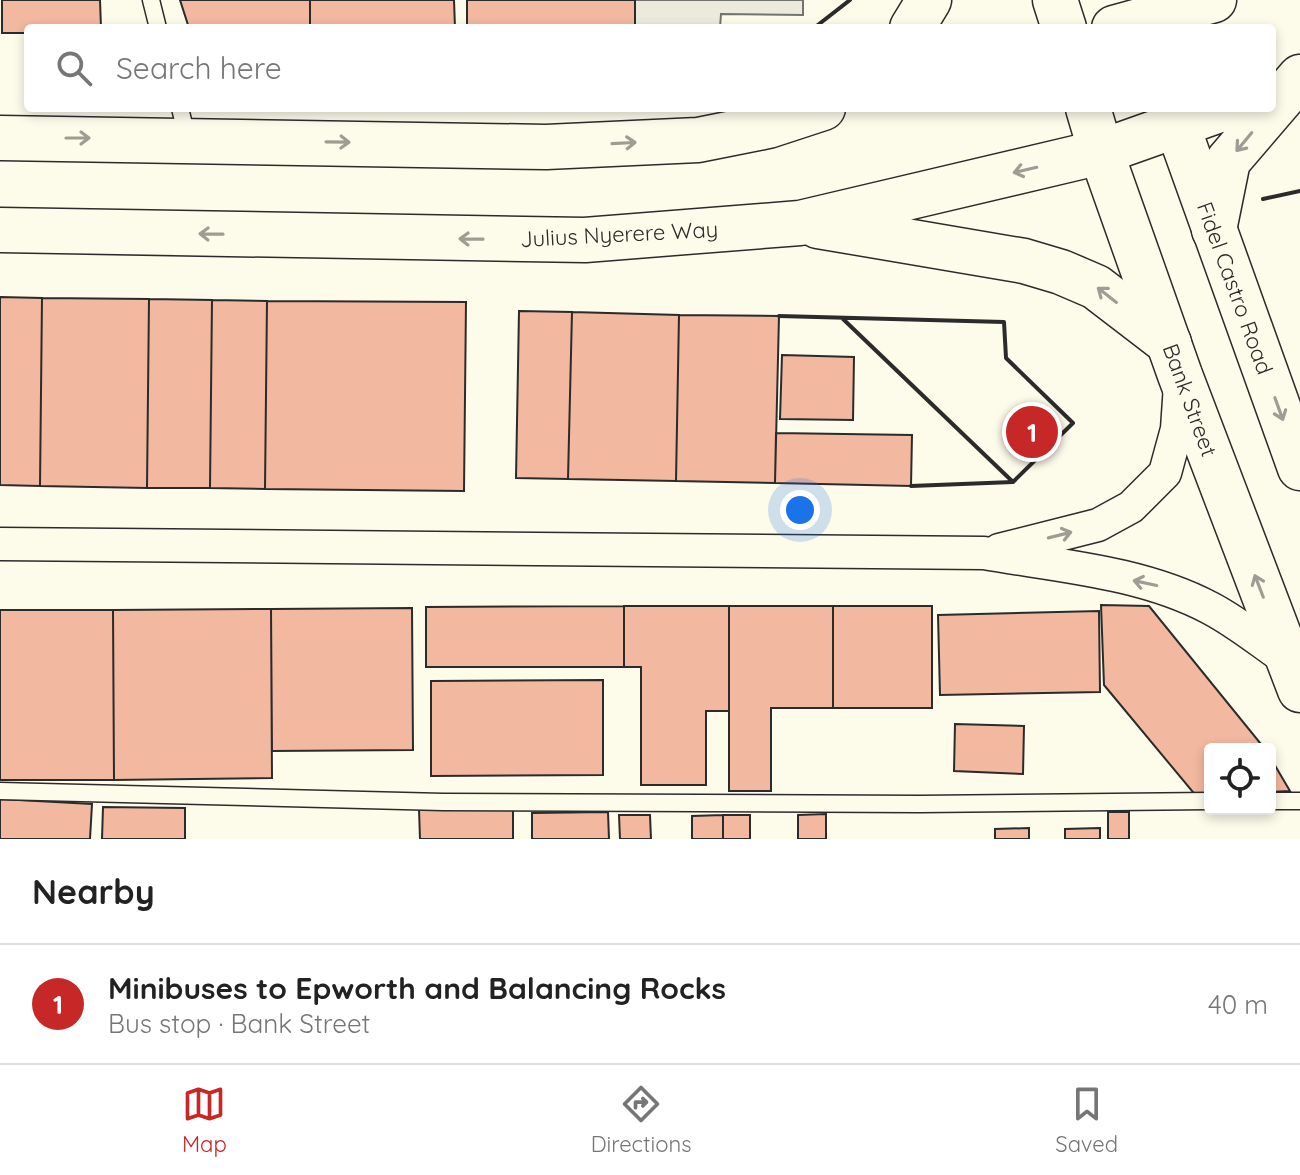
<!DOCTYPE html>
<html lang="en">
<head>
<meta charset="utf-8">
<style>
	body { margin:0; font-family:Quicksand,sans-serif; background:#f2f2f2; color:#222 }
	.controls { position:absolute; right:24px; bottom:24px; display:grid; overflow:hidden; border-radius:8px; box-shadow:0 4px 12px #0003 }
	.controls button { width:72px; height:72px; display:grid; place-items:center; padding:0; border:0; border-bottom:2px solid #e0e0e0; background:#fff; color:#222; font:40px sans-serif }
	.you { position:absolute; left:800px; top:510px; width:28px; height:28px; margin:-20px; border:6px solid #fff; border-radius:50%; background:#1a73e8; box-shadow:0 0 0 12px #1a73e833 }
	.badge { display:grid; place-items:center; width:52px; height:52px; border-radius:50%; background:#c62828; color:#fff; font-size:26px; font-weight:700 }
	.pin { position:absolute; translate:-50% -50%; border:4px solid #fff; box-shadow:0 2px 8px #0006 }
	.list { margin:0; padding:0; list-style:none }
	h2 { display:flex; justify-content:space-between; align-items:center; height:104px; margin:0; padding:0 32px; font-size:34px }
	h2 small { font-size:26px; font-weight:400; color:#767676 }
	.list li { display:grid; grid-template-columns:52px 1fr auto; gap:24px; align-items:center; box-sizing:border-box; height:120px; padding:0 32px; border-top:2px solid #e0e0e0 }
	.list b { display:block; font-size:30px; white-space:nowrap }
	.list p { margin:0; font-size:26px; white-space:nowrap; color:#767676 }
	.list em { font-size:26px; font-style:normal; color:#767676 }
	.icon { flex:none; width:44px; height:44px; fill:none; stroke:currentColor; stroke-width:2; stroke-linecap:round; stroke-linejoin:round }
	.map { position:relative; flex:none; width:1300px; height:839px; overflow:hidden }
	.search { position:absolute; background:#fff; box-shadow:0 4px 12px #0003; left:24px; right:24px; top:24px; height:88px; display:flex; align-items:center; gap:20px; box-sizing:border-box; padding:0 28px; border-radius:8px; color:#767676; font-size:30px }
	.sheet { height:224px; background:#fff }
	nav { display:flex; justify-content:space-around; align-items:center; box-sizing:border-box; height:112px; border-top:2px solid #e0e0e0; background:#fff; font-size:22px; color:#767676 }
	nav a { display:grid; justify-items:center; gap:4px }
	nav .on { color:#c62828 }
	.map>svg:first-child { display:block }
	.parking { fill:#eceadb; stroke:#74746e; stroke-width:2 }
	.building { fill:#f2b8a0; stroke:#2b2b2b; stroke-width:2 }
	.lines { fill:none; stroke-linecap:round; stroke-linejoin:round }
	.lane-casing { stroke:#2b2b2b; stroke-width:19 }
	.street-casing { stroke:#2b2b2b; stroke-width:35 }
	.secondary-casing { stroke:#2b2b2b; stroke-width:47 }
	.primary-casing { stroke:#2b2b2b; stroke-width:47 }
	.lane { stroke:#fdfbea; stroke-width:16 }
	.street { stroke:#fdfbea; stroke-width:32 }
	.secondary { stroke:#fdfbea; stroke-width:44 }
	.primary { stroke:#fdfbea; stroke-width:44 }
	.wall { stroke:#2b2b2b; stroke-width:4 }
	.oneway { stroke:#9e9d94 }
	.labels { text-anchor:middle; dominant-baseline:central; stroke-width:6; stroke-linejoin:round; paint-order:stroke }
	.street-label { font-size:22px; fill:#2b2b2b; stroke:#fdfbea }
</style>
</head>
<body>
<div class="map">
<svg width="1300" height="839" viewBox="0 0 1300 839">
	<rect width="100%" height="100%" fill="#fdfbea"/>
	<!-- parking -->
	<path class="parking" d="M635,0H803V15L721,14L720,28H635Z"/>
	<!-- building -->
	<path class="building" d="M2,0H100L101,28H28V33H2Z
		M180,0H310V28H189Z
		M310,0H454L455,28H310Z
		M467,0H635V28H467Z
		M0,297L42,298L40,486L0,485Z
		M42,298L149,299L147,488L40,486Z
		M149,299L212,300L210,488H147Z
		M212,300L267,301L265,489L210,488Z
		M267,301L466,302L464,491L265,489Z
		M519,311L572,312L568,479L516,478Z
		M572,312L679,315L676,481L568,479Z
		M679,315L779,316L775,483L676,481Z
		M782,355L854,357L853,420L780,419Z
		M776,433L912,435L911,486L775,483Z
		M1101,605L1149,606L1265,749H1210V796L1197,797L1104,685Z
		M624,606H729V711H706V785H641V667H624Z
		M624,606V667H426V607Z
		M729,606H833V708H771V791H729Z
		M833,606H932V708H833Z
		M412,608L413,750L272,751L271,609Z
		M271,609L272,778L114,780L113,610Z
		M0,610H113L114,780H0Z
		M1099,611L1100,692L940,695L938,615Z
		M603,680V775L431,776V681Z
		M955,724L1024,726L1023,774L954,771Z
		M1270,757L1290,791L1270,792Z
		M0,799L92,804L90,839H0Z
		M103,807L185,808V839H102Z
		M513,808V839H420L419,809Z
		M608,812L609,839H532V813Z
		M1108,812H1129V839H1108Z
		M826,814V839H798V815Z
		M619,815H650L651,839H620Z
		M723,815H750V839H723Z
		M723,815V839H692V816Z
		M1029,828V839H995V829Z
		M1100,828V839H1065V829Z"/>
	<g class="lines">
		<!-- lane casing -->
		<g class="lane-casing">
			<path id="lane" d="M151,0L158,28
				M180,108L187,137
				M0,791L443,802L920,804L1210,801
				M1270,801H1300"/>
		</g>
		<!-- street casing -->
		<g class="street-casing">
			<path id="street" d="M0,544L984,553C1059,566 1142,572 1210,608C1237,622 1261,642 1286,659
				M999,550L1098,525L1131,507L1165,473L1177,429L1180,385"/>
		</g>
		<!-- secondary casing -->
		<g class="secondary-casing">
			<path id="secondary" d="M1055,0L1064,28
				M1088,108L1101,152L1180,375L1300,690
				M1171,108L1300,468"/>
		</g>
		<!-- primary casing -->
		<g class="primary-casing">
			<path id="primary" d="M912,28L929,0
				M1114,28L1214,0
				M0,138L546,147L698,140L768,126L823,108
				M818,226L1024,261L1061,272L1096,287L1169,343
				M0,230L585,240L800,223L1101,152L1225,108
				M1214,230L1228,161L1300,77"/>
		</g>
		<!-- lane -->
		<use href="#lane" class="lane"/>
		<!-- street -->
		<use href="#street" class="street"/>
		<!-- secondary -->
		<use href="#secondary" class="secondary"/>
		<!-- primary -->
		<use href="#primary" class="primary"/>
		<!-- wall -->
		<path class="wall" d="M814,28L850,0
			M1263,199L1300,191
			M779,316L1004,322L1006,358L1073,423L1013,482L911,486
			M843,319L1013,482"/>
	</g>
	<!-- one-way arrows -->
	<defs><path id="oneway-shaft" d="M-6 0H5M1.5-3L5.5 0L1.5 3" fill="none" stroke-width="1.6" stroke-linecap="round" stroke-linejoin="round" transform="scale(2)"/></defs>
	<g class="oneway">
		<use href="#oneway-shaft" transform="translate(78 138)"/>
		<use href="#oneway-shaft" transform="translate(338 142) rotate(1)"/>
		<use href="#oneway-shaft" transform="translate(1244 142) rotate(130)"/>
		<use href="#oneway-shaft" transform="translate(624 143) rotate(-3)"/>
		<use href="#oneway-shaft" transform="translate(1025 170) rotate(167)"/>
		<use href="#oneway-shaft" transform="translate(211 234) rotate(-179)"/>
		<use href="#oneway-shaft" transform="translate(471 239) rotate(-179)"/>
		<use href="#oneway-shaft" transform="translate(1107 295) rotate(-142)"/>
		<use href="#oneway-shaft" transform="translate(1279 409) rotate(70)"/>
		<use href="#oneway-shaft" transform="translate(1060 535) rotate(-14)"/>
		<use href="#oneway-shaft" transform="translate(1145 583) rotate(-168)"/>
		<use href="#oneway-shaft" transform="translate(1259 586) rotate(-111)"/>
	</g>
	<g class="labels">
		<!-- street labels -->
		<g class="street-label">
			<text transform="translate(619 234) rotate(-3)">Julius Nyerere Way</text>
			<text transform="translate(1235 288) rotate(70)">Fidel Castro Road</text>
			<text transform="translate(1190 400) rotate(70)">Bank Street</text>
		</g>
	</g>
</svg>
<div class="controls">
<button><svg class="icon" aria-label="locate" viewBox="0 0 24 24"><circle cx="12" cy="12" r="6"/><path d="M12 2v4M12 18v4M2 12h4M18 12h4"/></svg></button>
</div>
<div class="you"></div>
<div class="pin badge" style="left:1032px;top:432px">1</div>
<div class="search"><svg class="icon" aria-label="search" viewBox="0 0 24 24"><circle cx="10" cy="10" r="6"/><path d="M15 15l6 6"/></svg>Search here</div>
</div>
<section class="sheet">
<h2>Nearby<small></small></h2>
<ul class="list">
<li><span class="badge">1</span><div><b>Minibuses to Epworth and Balancing Rocks</b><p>Bus stop · Bank Street</p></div><em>40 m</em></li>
</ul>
</section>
<nav>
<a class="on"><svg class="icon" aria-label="map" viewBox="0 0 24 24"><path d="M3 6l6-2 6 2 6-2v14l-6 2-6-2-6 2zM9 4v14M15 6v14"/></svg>Map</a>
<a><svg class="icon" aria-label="directions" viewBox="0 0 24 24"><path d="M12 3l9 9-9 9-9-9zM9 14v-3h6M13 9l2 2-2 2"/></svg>Directions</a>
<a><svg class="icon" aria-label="saved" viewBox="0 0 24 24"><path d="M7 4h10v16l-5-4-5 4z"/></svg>Saved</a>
</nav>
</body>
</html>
